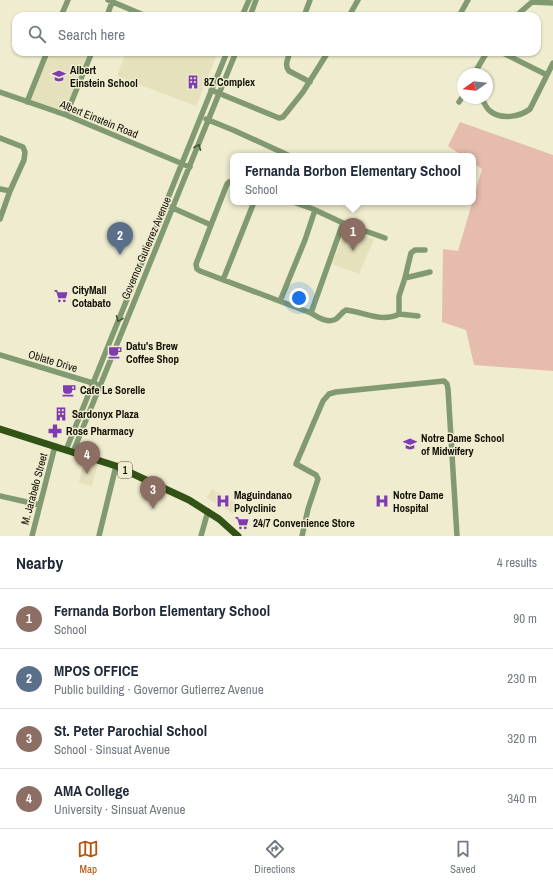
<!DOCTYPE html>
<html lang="en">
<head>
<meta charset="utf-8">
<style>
	body { margin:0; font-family:"Archivo Narrow",sans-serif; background:#f2f2f3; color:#1f2937 }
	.compass { position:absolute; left:457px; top:68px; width:36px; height:36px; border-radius:50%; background:#fff; box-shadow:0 1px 3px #0004; rotate:255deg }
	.you { position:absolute; left:299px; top:298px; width:14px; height:14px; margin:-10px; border:3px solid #fff; border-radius:50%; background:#1a73e8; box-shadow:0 0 0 6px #1a73e833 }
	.badge { display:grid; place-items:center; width:26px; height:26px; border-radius:50%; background:#b45309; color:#fff; font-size:13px; font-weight:700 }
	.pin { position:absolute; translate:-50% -33px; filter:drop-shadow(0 1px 2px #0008) }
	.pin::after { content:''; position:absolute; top:21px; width:14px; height:12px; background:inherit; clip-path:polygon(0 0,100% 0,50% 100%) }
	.popup { position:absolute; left:230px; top:153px; width:246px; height:52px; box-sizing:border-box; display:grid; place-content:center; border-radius:8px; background:#fff; filter:drop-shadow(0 1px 3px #0005); font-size:13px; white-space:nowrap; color:#747a83 }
	.popup b { font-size:15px; color:#1f2937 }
	.popup::after { content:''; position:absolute; left:50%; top:100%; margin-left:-8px; border:8px solid transparent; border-top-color:#fff }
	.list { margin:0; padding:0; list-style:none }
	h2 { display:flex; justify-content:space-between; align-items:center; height:52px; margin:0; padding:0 16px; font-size:17px }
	h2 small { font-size:13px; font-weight:400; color:#747a83 }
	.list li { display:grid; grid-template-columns:26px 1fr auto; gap:12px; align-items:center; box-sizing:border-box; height:60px; padding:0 16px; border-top:1px solid #e0e1e3 }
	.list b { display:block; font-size:15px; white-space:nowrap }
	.list p { margin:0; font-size:13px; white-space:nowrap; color:#747a83 }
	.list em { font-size:13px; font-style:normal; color:#747a83 }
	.icon { flex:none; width:22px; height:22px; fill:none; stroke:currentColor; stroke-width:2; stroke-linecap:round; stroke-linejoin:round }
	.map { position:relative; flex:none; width:553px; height:536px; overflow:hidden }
	.search { position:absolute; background:#fff; box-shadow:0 1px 3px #0004; left:12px; right:12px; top:12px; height:44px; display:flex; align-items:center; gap:10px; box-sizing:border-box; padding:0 14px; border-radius:12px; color:#747a83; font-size:15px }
	.sheet { height:292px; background:#fff }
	nav { display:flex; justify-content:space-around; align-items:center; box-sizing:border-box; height:56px; border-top:1px solid #e0e1e3; background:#fff; font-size:11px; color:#747a83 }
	nav a { display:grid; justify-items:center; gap:2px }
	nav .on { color:#b45309 }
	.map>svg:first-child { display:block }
	.built { fill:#e5e1bc }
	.green { fill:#e5bcad }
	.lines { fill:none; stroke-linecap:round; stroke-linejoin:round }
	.minor { stroke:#819a71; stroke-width:5.5 }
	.major { stroke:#315315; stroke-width:7 }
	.oneway { stroke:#48543c }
	.labels { text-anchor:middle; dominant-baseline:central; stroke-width:3; stroke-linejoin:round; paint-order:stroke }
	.shield { fill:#efeccf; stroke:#535142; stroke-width:1 }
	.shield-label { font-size:10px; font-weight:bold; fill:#100f06 }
	.poi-label { font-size:11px; font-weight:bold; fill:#100f06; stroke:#efeccf; text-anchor:start }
	.street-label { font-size:11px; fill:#100f06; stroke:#efeccf }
</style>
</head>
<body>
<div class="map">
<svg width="553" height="536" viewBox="0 0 553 536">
	<rect width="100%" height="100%" fill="#efeccf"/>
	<!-- built -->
	<path class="built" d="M49,52H88L63,115L30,100Z
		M126,52H218L196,106L117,76Z
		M354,233L374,239L359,274L332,264L343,237Z
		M83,463L97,467L92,486L79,483Z
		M212,489L239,505L234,514L207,498Z"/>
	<!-- green -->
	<path class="green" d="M460,122L553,155V371L474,365L466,330L442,322L443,249L458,251L482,169L473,163V156H463L448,146Z"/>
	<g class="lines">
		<!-- minor -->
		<path class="minor" d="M108,0L146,16
			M61,16L68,0
			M107,16L112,2
			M242,16L249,0
			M250,16L256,0
			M304,16L310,0
			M349,16L358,0
			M459,16L468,0
			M516,16L532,2L553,3
			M290,52C288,59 284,65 289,71L310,82
			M501,52L547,75
			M474,74L487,52
			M211,90L279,118L283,117L303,92L328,52
			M0,92L66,115L190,167
			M482,98C484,103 486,108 490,111C501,120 520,117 530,109L553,63
			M27,102L47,52
			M459,102L463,96
			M66,115L92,52
			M206,119L233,130L290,156
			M0,138L23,147L25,152L24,160L10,191L0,219
			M0,189L10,191
			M293,202L313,209L343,223L311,313
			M166,205L211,225L196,264L197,269L200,271L311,313C318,317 328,324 336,319C340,316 342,312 346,310C364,312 382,323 399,314V296L405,278L430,272
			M343,223L385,238
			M211,225L227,184L229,182L233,181
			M405,278L411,253L415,250H425
			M223,280L254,202
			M280,301L305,240L315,210
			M399,314L418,316
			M0,355L96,384
			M66,450L227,52
			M73,452L236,52
			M0,496L40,505
			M32,536L55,446
			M99,536L116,466
			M201,536L208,511
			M302,536L308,509L318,479L316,475L296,464L323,401L329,394L336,392L444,381L447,384L448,389L457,536"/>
		<!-- major -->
		<path class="major" d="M0,429L116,466L189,500L219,519L238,536"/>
	</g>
	<!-- one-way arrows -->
	<defs><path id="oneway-chevron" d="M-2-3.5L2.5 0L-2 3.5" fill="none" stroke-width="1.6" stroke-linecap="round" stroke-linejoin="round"/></defs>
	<g class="oneway">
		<use href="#oneway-chevron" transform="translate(198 147) rotate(-68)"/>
		<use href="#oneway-chevron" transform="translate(119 319) rotate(112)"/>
	</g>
	<!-- icons -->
	<defs>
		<g id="school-bare" transform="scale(1.08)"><path d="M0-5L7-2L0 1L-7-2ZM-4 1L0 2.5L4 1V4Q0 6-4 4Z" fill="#7e3cb0" stroke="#efeccf" stroke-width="2.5" paint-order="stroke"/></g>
		<g id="building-bare" transform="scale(1.08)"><path d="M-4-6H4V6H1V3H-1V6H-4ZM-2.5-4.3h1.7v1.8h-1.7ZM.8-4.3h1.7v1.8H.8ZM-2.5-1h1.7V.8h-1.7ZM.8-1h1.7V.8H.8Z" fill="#7e3cb0" stroke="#efeccf" stroke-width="2.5" paint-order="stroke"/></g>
		<g id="supermarket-bare" transform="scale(1.08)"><path d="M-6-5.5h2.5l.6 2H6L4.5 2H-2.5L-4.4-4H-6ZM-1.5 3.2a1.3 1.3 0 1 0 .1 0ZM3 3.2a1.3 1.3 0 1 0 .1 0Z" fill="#7e3cb0" stroke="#efeccf" stroke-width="2.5" paint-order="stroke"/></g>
		<g id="cafe-bare" transform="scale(1.08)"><path d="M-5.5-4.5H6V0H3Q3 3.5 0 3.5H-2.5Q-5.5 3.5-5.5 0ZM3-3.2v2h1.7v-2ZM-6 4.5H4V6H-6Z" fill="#7e3cb0" stroke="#efeccf" stroke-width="2.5" paint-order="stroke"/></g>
		<g id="pharmacy-bare" transform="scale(1.08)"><path d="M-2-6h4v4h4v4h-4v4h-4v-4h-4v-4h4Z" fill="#7e3cb0" stroke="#efeccf" stroke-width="2.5" paint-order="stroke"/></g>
		<g id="university-bare" transform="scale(1.08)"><path d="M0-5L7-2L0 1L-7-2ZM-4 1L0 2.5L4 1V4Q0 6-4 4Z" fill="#7e3cb0" stroke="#efeccf" stroke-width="2.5" paint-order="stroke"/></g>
		<g id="hospital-bare" transform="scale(1.08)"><path d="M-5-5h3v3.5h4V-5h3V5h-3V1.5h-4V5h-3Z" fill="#7e3cb0" stroke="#efeccf" stroke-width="2.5" paint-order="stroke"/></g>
	</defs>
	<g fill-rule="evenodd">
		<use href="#school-bare" x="59" y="76"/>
		<use href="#building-bare" x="193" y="82"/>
		<use href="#supermarket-bare" x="61" y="296"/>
		<use href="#cafe-bare" x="115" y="352"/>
		<use href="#cafe-bare" x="69" y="390"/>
		<use href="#building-bare" x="61" y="414"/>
		<use href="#pharmacy-bare" x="55" y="431"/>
		<use href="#university-bare" x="410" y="444"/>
		<use href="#hospital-bare" x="223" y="501"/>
		<use href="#hospital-bare" x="382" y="501"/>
		<use href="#supermarket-bare" x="242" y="523"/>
	</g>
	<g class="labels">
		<!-- shield labels -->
		<rect class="shield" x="118" y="462" width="14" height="16" rx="3"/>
		<g class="shield-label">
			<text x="125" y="470">1</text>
		</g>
		<!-- poi labels -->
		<g class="poi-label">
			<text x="70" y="70">Albert<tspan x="70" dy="13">Einstein School</tspan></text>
			<text x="204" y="82">8Z Complex</text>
			<text x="72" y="290">CityMall<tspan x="72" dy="13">Cotabato</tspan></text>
			<text x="126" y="346">Datu's Brew<tspan x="126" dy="13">Coffee Shop</tspan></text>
			<text x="80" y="390">Cafe Le Sorelle</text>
			<text x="72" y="414">Sardonyx Plaza</text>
			<text x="66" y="431">Rose Pharmacy</text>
			<text x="421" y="438">Notre Dame School<tspan x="421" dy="13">of Midwifery</tspan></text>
			<text x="234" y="495">Maguindanao<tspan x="234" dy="13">Polyclinic</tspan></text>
			<text x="393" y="495">Notre Dame<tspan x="393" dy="13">Hospital</tspan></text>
			<text x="253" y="523">24/7 Convenience Store</text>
		</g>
		<!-- street labels -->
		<g class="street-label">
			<text transform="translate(99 119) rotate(22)">Albert Einstein Road</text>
			<text transform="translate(146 248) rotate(-67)">Governor Gutierrez Avenue</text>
			<text transform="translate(53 361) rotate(17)">Oblate Drive</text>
			<text transform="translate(34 489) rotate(-75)">M. Jarabelo Street</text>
		</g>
	</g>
</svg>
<svg class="compass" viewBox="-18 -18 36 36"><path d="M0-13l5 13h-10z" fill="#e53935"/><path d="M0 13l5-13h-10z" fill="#747a83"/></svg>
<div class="you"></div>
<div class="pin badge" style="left:353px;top:251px;background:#8d6e63">1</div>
<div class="popup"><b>Fernanda Borbon Elementary School</b>School</div>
<div class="pin badge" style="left:120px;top:255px;background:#5c6f8a">2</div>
<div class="pin badge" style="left:153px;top:509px;background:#8d6e63">3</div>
<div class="pin badge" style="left:87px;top:474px;background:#8d6e63">4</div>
<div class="search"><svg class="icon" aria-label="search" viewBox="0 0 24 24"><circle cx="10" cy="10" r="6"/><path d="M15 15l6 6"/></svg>Search here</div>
</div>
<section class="sheet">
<h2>Nearby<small>4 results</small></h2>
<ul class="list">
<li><span class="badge" style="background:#8d6e63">1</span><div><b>Fernanda Borbon Elementary School</b><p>School</p></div><em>90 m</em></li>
<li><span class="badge" style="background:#5c6f8a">2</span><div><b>MPOS OFFICE</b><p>Public building · Governor Gutierrez Avenue</p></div><em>230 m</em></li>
<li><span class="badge" style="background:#8d6e63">3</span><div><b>St. Peter Parochial School</b><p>School · Sinsuat Avenue</p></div><em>320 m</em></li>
<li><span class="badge" style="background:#8d6e63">4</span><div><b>AMA College</b><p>University · Sinsuat Avenue</p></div><em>340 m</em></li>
</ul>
</section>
<nav>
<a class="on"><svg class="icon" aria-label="map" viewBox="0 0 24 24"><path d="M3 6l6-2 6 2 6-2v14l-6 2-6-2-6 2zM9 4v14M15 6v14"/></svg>Map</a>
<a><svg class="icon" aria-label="directions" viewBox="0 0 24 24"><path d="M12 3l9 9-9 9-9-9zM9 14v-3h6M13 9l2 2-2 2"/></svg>Directions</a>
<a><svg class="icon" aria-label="saved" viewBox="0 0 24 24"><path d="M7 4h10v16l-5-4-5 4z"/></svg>Saved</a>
</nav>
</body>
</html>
